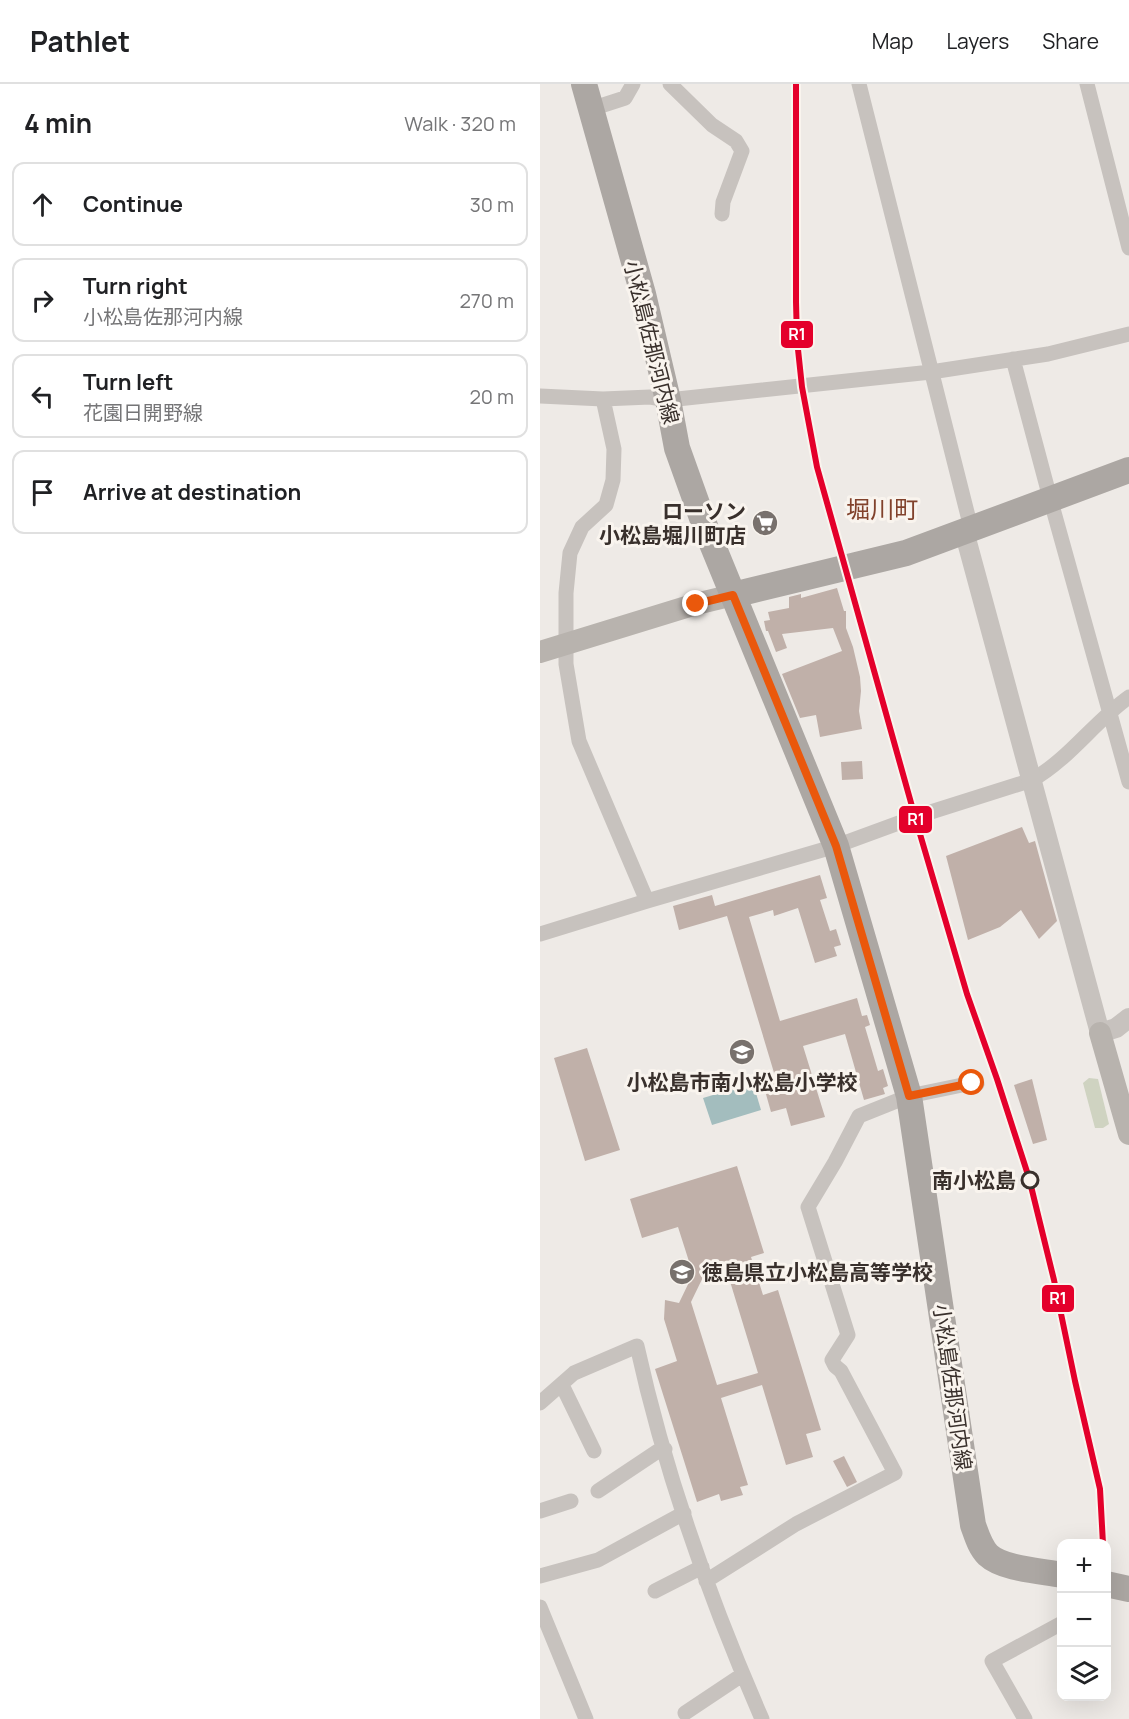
<!DOCTYPE html>
<html lang="en">
<head>
<meta charset="utf-8">
<style>
	body { margin:0; font-family:Manrope,"Noto Sans JP",sans-serif; background:#f2f2f2; color:#202124 }
	.controls { position:absolute; right:18px; bottom:18px; display:grid; overflow:hidden; border-radius:12px; box-shadow:0 6px 24px #0002 }
	.controls button { width:54px; height:54px; display:grid; place-items:center; padding:0; border:0; border-bottom:2px solid #e0e0e0; background:#fff; color:#202124; font:30px sans-serif }
	.stop { position:absolute; width:18px; height:18px; margin:-14px; border:4px solid #ea580c; border-radius:50%; background:#fff }
	.stop.end { background:#ea580c; border-color:#fff; box-shadow:0 2px 6px #0008 }
	.list { margin:0; padding:0; list-style:none }
	h2 { display:flex; justify-content:space-between; align-items:center; height:78px; margin:0; padding:0 24px; font-size:26px }
	h2 small { font-size:20px; font-weight:400; color:#757577 }
	.list li { display:grid; grid-template-columns:39px 1fr auto; gap:18px; align-items:center; box-sizing:border-box; height:84px; margin:0 12px 12px; padding:0 12px; border:2px solid #e0e0e0; border-radius:12px }
	.list b { display:block; font-size:22px; white-space:nowrap }
	.list p { margin:0; font-size:20px; white-space:nowrap; color:#757577 }
	.list em { font-size:20px; font-style:normal; color:#757577 }
	.icon { flex:none; width:33px; height:33px; fill:none; stroke:currentColor; stroke-width:2; stroke-linecap:round; stroke-linejoin:round }
	.map { position:relative; flex:none; width:589px; height:1635px; overflow:hidden }
	header { display:flex; align-items:center; gap:36px; box-sizing:border-box; height:84px; padding:0 30px; background:#fff; border-bottom:2px solid #e0e0e0 }
	header strong { font-size:28px }
	nav { display:flex; gap:33px; margin-inline-start:auto; font-size:21px }
	main { display:flex }
	aside { flex:1; background:#fff }
	.map>svg:first-child { display:block }
	.green { fill:#cfd3c1 }
	.water { fill:#a3bdbe }
	.building { fill:#c0b0a9; fill-rule:evenodd }
	.lines { fill:none; stroke-linecap:round; stroke-linejoin:round }
	.minor { stroke:#c7c2be; stroke-width:15 }
	.tertiary { stroke:#c7c2be; stroke-width:20 }
	.secondary { stroke:#b8b3ae; stroke-width:22 }
	.primary { stroke:#aca7a3; stroke-width:26 }
	.rail-1-casing { stroke:#f9f4ee; stroke-width:10 }
	.rail-1 { stroke:#e4002b; stroke-width:6 }
	.route { stroke:#ea580c; stroke-width:8 }
	.stop-dot { fill:#f9f4ee; stroke:#39302c; stroke-width:3 }
	.labels { text-anchor:middle; dominant-baseline:central; stroke-width:6; stroke-linejoin:round; paint-order:stroke }
	.street-label { font-size:21px; fill:#39302c; stroke:#f9f4ee }
	.poi-label { font-size:21px; font-weight:bold; fill:#39302c; stroke:#f9f4ee; text-anchor:end }
	.stop-label { font-size:21px; font-weight:bold; fill:#39302c; stroke:#f9f4ee; text-anchor:end }
	.quarter-label { font-size:24px; fill:#81422c; stroke:#f9f4ee }
	.line-badge { stroke:#f9f4ee; stroke-width:2 }
	.badge-label { font-size:16px; text-anchor:middle; font-weight:bold; fill:#fff }
</style>
</head>
<body>
<header>
<strong>Pathlet</strong>
<nav><a>Map</a><a>Layers</a><a>Share</a></nav>
</header>
<main>
<aside>
<h2>4 min<small>Walk · 320 m</small></h2>
<ul class="list">
<li><svg class="icon" aria-label="ahead" viewBox="0 0 24 24"><path d="M12 20V5M6 11l6-6 6 6"/></svg><div><b>Continue</b></div><em>30 m</em></li>
<li><svg class="icon" aria-label="right" viewBox="0 0 24 24"><path d="M7 20v-9h11M14 6l5 5-5 5"/></svg><div><b>Turn right</b><p>小松島佐那河内線</p></div><em>270 m</em></li>
<li><svg class="icon" aria-label="left" viewBox="0 0 24 24"><path d="M17 20v-9H6M10 6l-5 5 5 5"/></svg><div><b>Turn left</b><p>花園日開野線</p></div><em>20 m</em></li>
<li><svg class="icon" aria-label="arrive" viewBox="0 0 24 24"><path d="M6 21V4h12l-3 4 3 4H6"/></svg><div><b>Arrive at destination</b></div></li>
</ul>
</aside>
<div class="map">
<svg width="589" height="1635" viewBox="0 0 589 1635">
	<rect width="100%" height="100%" fill="#eeeae6"/>
	<!-- green -->
	<path class="green" d="M549,994L558,995L569,1040L563,1044H555L543,999Z"/>
	<!-- water -->
	<path class="water" d="M213,999L221,1026L172,1041L163,1014Z"/>
	<!-- building -->
	<path class="building" d="M297,504L304,527H306V544L313,563L320,593L321,607L319,627L322,645L280,653L276,631L260,634L242,590L302,567L293,544L242,550L247,564L236,568L228,547H226L224,537L230,536L228,528L249,524V513L261,510V514Z
		M322,677L323,695L302,696L301,678Z
		M482,743L489,759L495,757L517,837L499,855L481,826L460,843L428,856L406,772Z
		M280,791L287,814L280,816L290,847L296,845L301,861L294,863L297,872L275,879L258,824L234,832L233,826L209,833L240,937L317,914L322,932L327,931L330,941L325,943L338,987L343,985L348,1002L343,1004L345,1010L324,1016L305,950L263,962L285,1033L251,1042L246,1024L231,1028L222,996L235,992L187,832L139,846L133,822L172,811L175,822Z
		M47,964L80,1066L45,1077L14,974Z
		M492,995L507,1056L493,1060L474,1001Z
		M197,1082L224,1169L211,1173L223,1211L238,1206L281,1346L266,1350L273,1373L246,1381L222,1301L181,1314L208,1401L200,1403L203,1411L181,1417L179,1410L157,1418L115,1285L137,1277L124,1235L125,1216L139,1219L153,1190L138,1143L102,1154L90,1115ZM185,1181L218,1289L177,1301L151,1218L166,1187Z
		M304,1372L317,1398L307,1403L293,1377Z"/>
	<g class="lines">
		<!-- minor -->
		<path class="minor" d="M130,0L172,41L196,57L202,67L183,118L182,130
			M319,0L431,444
			M547,0L589,164
			M51,25L85,14L93,0
			M473,275L510,414L589,698
			M0,312L63,315L110,313L128,316L391,288L508,270L589,250
			M63,315L74,365L73,396L66,421L42,443L30,469L26,509V580L39,657L107,817
			M0,850L107,817L296,762L375,733L492,696C529,675 554,638 589,613
			M22,1301L54,1367
			M0,1319L34,1289L97,1262C125,1389 170,1516 222,1635
			M58,1407L118,1367L125,1365
			M0,1427L31,1417
			M0,1492L58,1476L144,1429
			M166,1497L256,1440L355,1389L301,1287L295,1282L292,1276L308,1251L268,1123L295,1078L319,1032L369,1012L432,999L437,1000
			M115,1507L162,1483
			M0,1523L46,1635
			M145,1629L202,1591
			M485,1635L452,1577L522,1539"/>
		<!-- tertiary -->
		<path class="tertiary" d="M424,447L560,949L576,944L589,934"/>
		<!-- secondary -->
		<path class="secondary" d="M0,568L156,520L193,511
			M560,949L589,1050"/>
		<!-- primary -->
		<path class="primary" d="M44,0L103,210L128,316L137,364L166,445L296,762L369,1012L433,1441C437,1452 440,1463 448,1471C463,1485 501,1487 522,1491
			M193,511L366,469L589,386
			M566,1500L589,1505"/>
		<!-- rail-1 casing -->
		<g class="rail-1-casing">
			<path id="rail-1" d="M256,0V218L257,256L262,303L277,383L375,733L427,910L457,995L489,1094L514,1196L535,1297L560,1405L563,1460"/>
		</g>
		<!-- rail-1 -->
		<use href="#rail-1" class="rail-1"/>
	</g>
	<g class="lines">
		<!-- route -->
		<path class="route" d="M156,520L193,511L296,762L369,1012L432,999"/>
	</g>
	<!-- icons -->
	<defs>
		<g id="supermarket-disc" transform="scale(1.35)"><circle r="9.5" fill="#78716d" stroke="#f9f4ee"/><path d="M-6-5.5h2.5l.6 2H6L4.5 2H-2.5L-4.4-4H-6ZM-1.5 3.2a1.3 1.3 0 1 0 .1 0ZM3 3.2a1.3 1.3 0 1 0 .1 0Z" fill="#fff"/></g>
		<g id="school-disc" transform="scale(1.35)"><circle r="9.5" fill="#78716d" stroke="#f9f4ee"/><path d="M0-5L7-2L0 1L-7-2ZM-4 1L0 2.5L4 1V4Q0 6-4 4Z" fill="#fff"/></g>
	</defs>
	<g fill-rule="evenodd">
		<use href="#supermarket-disc" x="225" y="439"/>
		<use href="#school-disc" x="202" y="968"/>
		<use href="#school-disc" x="142" y="1188"/>
	</g>
	<!-- markers -->
	<circle class="stop-dot" cx="490" cy="1096" r="8"/>
	<g class="labels">
		<!-- street labels -->
		<g class="street-label">
			<text transform="translate(112 258) rotate(76)">小松島佐那河内線</text>
			<text transform="translate(413 1303) rotate(82)">小松島佐那河内線</text>
		</g>
		<!-- poi labels -->
		<g class="poi-label">
			<text x="206" y="427">ローソン<tspan x="206" dy="24">小松島堀川町店</tspan></text>
			<text x="202" y="998" text-anchor="middle">小松島市南小松島小学校</text>
			<text x="162" y="1188" text-anchor="start">徳島県立小松島高等学校</text>
		</g>
		<!-- stop labels -->
		<g class="stop-label">
			<text x="476" y="1096">南小松島</text>
		</g>
		<!-- quarter labels -->
		<g class="quarter-label">
			<text x="342" y="424">堀川町</text>
		</g>
	</g>
	<g class="line-badge">
		<rect x="240" y="236" width="34" height="29" rx="6" fill="#e4002b"/>
		<rect x="358" y="721" width="35" height="29" rx="6" fill="#e4002b"/>
		<rect x="501" y="1200" width="34" height="29" rx="6" fill="#e4002b"/>
	</g>
	<g class="badge-label">
		<text x="257" y="256">R1</text>
		<text x="376" y="741">R1</text>
		<text x="518" y="1220">R1</text>
	</g>
</svg>
<div class="controls">
<button>+</button>
<button>−</button>
<button><svg class="icon" aria-label="layers" viewBox="0 0 24 24"><path d="M12 4l9 5-9 5-9-5zM3 14l9 5 9-5"/></svg></button>
</div>
<div class="stop" style="left:432px;top:999px"></div>
<div class="stop end" style="left:156px;top:520px"></div>
</div>
</main>
</body>
</html>
